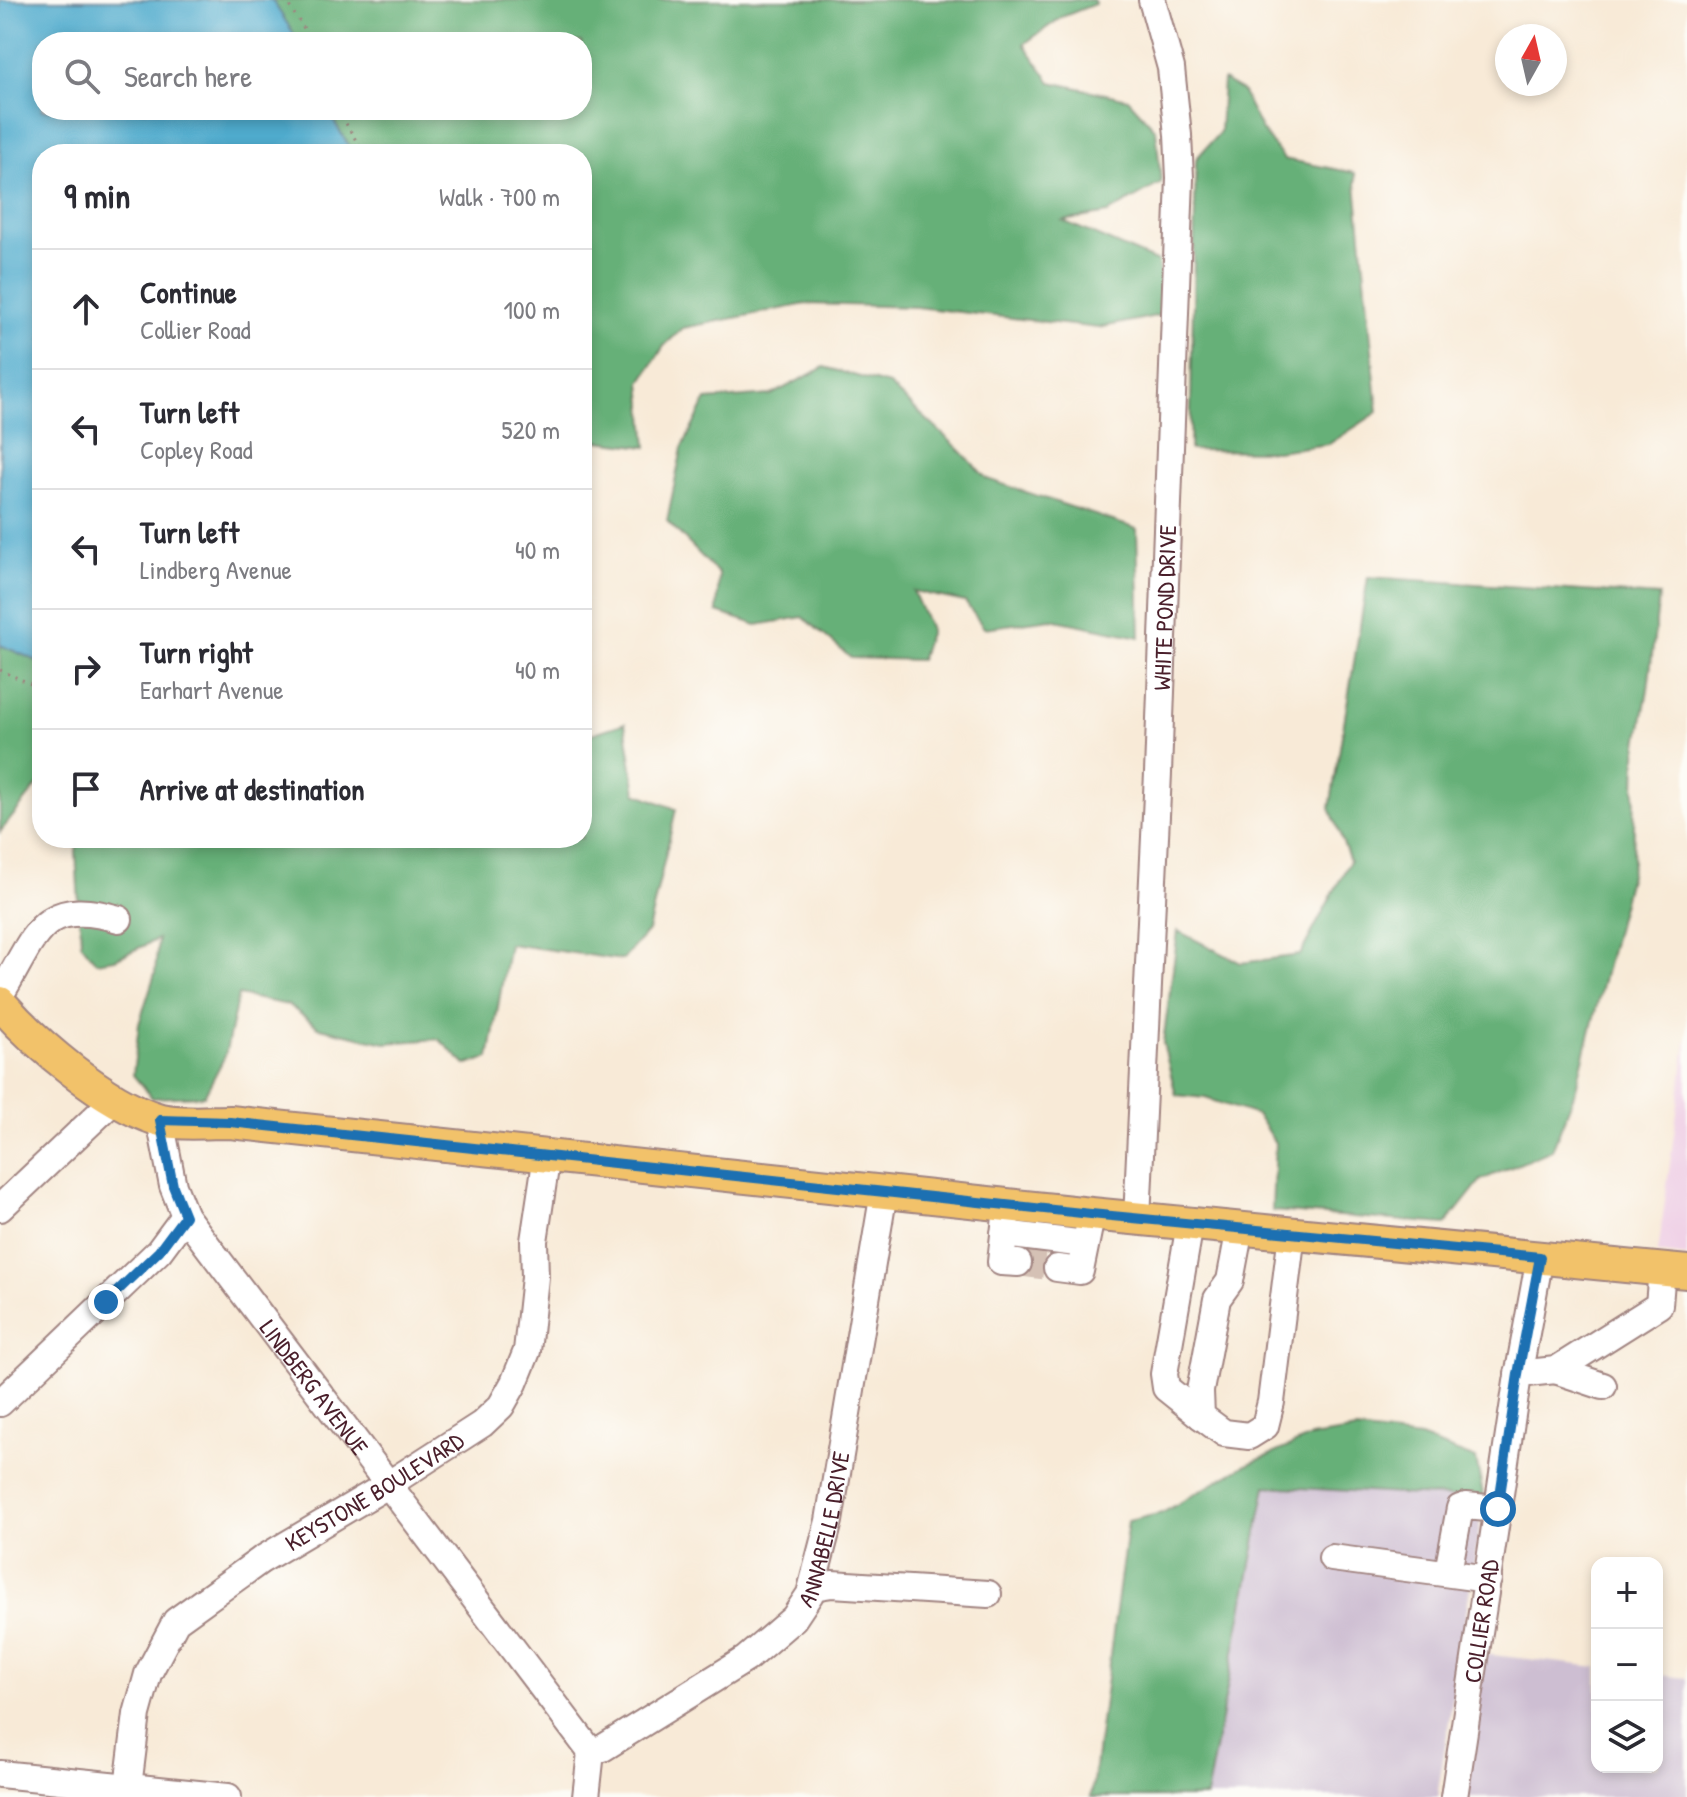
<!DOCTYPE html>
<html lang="en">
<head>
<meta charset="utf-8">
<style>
	body { margin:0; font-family:"Patrick Hand",sans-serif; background:#f7f7f7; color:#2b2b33 }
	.controls { position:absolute; right:24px; bottom:24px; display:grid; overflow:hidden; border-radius:16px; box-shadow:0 4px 12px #0003 }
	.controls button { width:72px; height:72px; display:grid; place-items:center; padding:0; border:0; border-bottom:2px solid #e1e1e2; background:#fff; color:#2b2b33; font:40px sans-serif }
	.compass { position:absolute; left:1495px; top:24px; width:72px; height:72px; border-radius:50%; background:#fff; box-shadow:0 4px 12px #0003; rotate:8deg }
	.stop { position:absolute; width:24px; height:24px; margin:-18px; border:6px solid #1f6fb2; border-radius:50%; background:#fff }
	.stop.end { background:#1f6fb2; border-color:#fff; box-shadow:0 2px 8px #0008 }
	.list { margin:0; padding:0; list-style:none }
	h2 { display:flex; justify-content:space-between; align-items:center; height:104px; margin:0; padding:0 32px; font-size:34px }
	h2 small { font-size:26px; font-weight:400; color:#7c7c81 }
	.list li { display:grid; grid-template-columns:52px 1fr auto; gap:24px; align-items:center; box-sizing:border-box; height:120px; padding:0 32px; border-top:2px solid #e1e1e2 }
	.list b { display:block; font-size:30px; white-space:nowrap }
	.list p { margin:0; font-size:26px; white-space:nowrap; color:#7c7c81 }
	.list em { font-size:26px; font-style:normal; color:#7c7c81 }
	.icon { flex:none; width:44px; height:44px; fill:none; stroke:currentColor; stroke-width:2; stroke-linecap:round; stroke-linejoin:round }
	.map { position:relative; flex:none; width:1687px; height:1797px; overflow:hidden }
	.search { position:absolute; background:#fff; box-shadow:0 4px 12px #0003; left:32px; top:32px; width:560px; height:88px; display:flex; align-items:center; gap:20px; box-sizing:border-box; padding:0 28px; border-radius:32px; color:#7c7c81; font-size:30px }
	.panel { position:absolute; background:#fff; box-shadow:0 4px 12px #0003; left:32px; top:144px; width:560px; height:704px; border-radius:32px }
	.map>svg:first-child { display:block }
	.built { fill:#efd0e6 }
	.industrial { fill:#cdbed2 }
	.forest { fill:#66b078; stroke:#586852; stroke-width:2 }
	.water { fill:#4fabcd; stroke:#4c657c; stroke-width:2 }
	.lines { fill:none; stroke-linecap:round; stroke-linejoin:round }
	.minor-tunnel { stroke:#d5c1b5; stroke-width:26; stroke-dasharray:26 13; stroke-linecap:butt }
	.minor-casing { stroke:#a18481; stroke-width:30 }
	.major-casing { stroke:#a18481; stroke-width:36 }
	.path { stroke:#a18481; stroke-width:3; stroke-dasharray:2 6; stroke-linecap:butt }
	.minor { stroke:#fff; stroke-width:26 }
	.major { stroke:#f2c26a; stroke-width:32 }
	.route { stroke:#1f6fb2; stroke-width:10 }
	.labels { text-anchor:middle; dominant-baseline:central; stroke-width:8; stroke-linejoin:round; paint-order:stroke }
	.street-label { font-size:24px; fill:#4a1f2b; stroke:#fdfcf7 }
</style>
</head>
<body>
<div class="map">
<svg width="1687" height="1797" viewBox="0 0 1687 1797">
	<rect width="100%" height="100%" fill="#fdfcf7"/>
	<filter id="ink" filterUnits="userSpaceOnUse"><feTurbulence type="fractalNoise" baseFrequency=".0125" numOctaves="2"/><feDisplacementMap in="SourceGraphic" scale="16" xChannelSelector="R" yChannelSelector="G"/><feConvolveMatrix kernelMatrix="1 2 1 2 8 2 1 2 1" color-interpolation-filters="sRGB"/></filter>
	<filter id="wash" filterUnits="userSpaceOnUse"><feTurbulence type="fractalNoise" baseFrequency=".006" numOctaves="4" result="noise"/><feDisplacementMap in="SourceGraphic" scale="32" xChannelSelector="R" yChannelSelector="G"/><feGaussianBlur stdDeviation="1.8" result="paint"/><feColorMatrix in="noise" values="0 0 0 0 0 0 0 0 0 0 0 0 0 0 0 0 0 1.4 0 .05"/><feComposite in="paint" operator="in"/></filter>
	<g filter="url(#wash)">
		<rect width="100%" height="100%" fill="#f8ead7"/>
		<!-- built -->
		<path class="built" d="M1687,1037V1257L1658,1253Z"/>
		<!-- industrial -->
		<path class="industrial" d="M1266,1486L1484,1499L1437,1797H1206Z
			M1475,1653L1597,1667V1767H1657V1675L1687,1678V1797H1454Z"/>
		<!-- forest -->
		<path class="forest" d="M272,0H1094L1095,4L1062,17L1024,44L1051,82L1128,99L1156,130L1161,183L1108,213L1063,221L1158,262L1166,314L1098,328L916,307L806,304L683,328L664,346L641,382L647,447L582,439V154H354L327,110H582V42H299Z
			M1223,80L1242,91L1261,129L1284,159L1355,173L1378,412L1329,444L1276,451L1190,450L1196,159L1220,132Z
			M824,367L889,385L960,450L987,479L1137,529L1140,637L1051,619L984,628L965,602L913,591L930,630L920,660L851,658L803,617L757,625L717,612L719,574L667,521L682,448L706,400L771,395Z
			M1368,577L1659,596L1648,689L1636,755L1633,862L1575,1092L1552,1150L1481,1180L1446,1224L1272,1211L1275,1143L1257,1115L1205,1098L1176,1095L1163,1043L1178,931L1241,963L1300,955L1350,861L1330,808Z
			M0,645L42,663V780L0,832Z
			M625,723L636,793L676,809L648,931L622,960L509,944L489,1058L466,1065L439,1039L385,1043L320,1028L288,1005L238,995L225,1056L204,1096L152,1098L133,1075L139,1024L155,973L158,939L115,959L96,962L81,943L76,851L80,838H582V737Z
			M1357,1430L1420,1438L1476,1459L1484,1499L1266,1486L1206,1797H1091L1128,1521L1162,1513L1242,1467L1311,1437Z"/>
		<!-- water -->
		<path class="water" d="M0,0H272L299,42H42V110H327L354,154H42V663L0,645Z"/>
	</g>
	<g filter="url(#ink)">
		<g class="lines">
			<!-- minor-tunnel -->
			<path class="minor-tunnel" d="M1018,1263L1057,1268"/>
			<!-- minor casing -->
			<g class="minor-casing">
				<g id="minor">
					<path d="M0,995C36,937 39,896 119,919"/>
					<path id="s1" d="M160,1120L173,1186L185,1216L591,1752"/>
					<path d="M0,1208L113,1101"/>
					<path d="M1006,1217L1001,1262L1018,1263"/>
					<path id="s2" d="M1137,1219L1158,773L1180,178L1178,135L1171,68L1152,0"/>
					<path d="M1190,1224L1164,1374L1166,1388L1201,1416"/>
					<path d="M1240,1228L1230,1281L1217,1299L1200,1391L1201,1416L1224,1433L1249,1436L1265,1426L1271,1402L1292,1233"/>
					<path d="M1004,1234L1085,1244"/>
					<path d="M1057,1268L1080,1271L1089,1227"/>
					<path d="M1555,1370L1603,1386"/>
					<path d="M1518,1374L1556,1370L1659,1305L1662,1269"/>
					<path d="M0,1403L159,1251L185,1216"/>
					<path d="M1332,1558L1488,1579"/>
					<path d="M1448,1572L1460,1508L1466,1506L1498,1509"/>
					<path d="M813,1587L832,1584L988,1594"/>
					<path id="s3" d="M591,1752L603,1748L746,1659L794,1618L810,1594L829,1521L884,1192"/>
					<path d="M0,1774L228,1797"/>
					<path id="s4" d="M128,1787L137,1714L148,1674L176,1621L261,1560L389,1484L482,1424L501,1406L514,1383L527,1351L535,1277L534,1241L547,1155"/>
					<path d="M586,1797L591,1752"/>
					<path id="s5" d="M1454,1797L1517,1382L1540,1257"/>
				</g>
			</g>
			<!-- major casing -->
			<g class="major-casing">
				<path id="major" d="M0,1003C37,1045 104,1102 157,1119C176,1125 209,1122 230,1122L1091,1214L1687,1272"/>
			</g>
			<!-- path -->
			<path class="path" d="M285,0L313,42
				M338,110L364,154
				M0,670L42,689"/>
			<!-- minor -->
			<use href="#minor" class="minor"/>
			<!-- major -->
			<use href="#major" class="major"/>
		</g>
	</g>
	<g class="lines" filter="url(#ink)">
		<!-- route -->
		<path class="route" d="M106,1302L159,1251L185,1216L173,1186L160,1120L230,1122L1091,1214L1540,1257L1518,1374L1498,1509"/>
	</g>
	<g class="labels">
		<!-- street labels -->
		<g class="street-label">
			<text stroke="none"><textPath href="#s2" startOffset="612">WHITE POND DRIVE</textPath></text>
			<text stroke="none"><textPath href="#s1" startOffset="314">LINDBERG AVENUE</textPath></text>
			<text stroke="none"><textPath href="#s4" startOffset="412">KEYSTONE BOULEVARD</textPath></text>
			<text stroke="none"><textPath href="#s3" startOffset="340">ANNABELLE DRIVE</textPath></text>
			<text stroke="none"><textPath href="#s5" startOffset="178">COLLIER ROAD</textPath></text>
		</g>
	</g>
</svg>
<div class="controls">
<button>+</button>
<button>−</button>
<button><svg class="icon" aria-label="layers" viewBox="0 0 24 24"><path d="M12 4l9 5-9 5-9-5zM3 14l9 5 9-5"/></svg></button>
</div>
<svg class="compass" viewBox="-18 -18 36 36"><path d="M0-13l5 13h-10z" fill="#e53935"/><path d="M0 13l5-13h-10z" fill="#7c7c81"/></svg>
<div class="stop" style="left:1498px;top:1509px"></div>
<div class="stop end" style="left:106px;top:1302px"></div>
<div class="search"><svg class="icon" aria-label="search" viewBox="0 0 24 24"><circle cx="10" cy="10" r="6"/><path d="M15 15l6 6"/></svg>Search here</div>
<section class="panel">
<h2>9 min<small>Walk · 700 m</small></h2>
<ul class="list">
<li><svg class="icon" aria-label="ahead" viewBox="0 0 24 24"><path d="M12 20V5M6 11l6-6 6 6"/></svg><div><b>Continue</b><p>Collier Road</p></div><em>100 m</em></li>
<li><svg class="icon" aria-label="left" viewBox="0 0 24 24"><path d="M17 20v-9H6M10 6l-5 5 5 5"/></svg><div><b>Turn left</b><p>Copley Road</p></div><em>520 m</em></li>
<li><svg class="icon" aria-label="left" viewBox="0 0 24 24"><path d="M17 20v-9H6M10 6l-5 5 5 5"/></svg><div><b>Turn left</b><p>Lindberg Avenue</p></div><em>40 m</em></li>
<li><svg class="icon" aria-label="right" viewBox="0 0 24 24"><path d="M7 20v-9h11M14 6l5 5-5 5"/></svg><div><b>Turn right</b><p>Earhart Avenue</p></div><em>40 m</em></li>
<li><svg class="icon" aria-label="arrive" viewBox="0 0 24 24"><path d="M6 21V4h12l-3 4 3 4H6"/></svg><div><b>Arrive at destination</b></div></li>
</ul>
</section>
</div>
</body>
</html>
